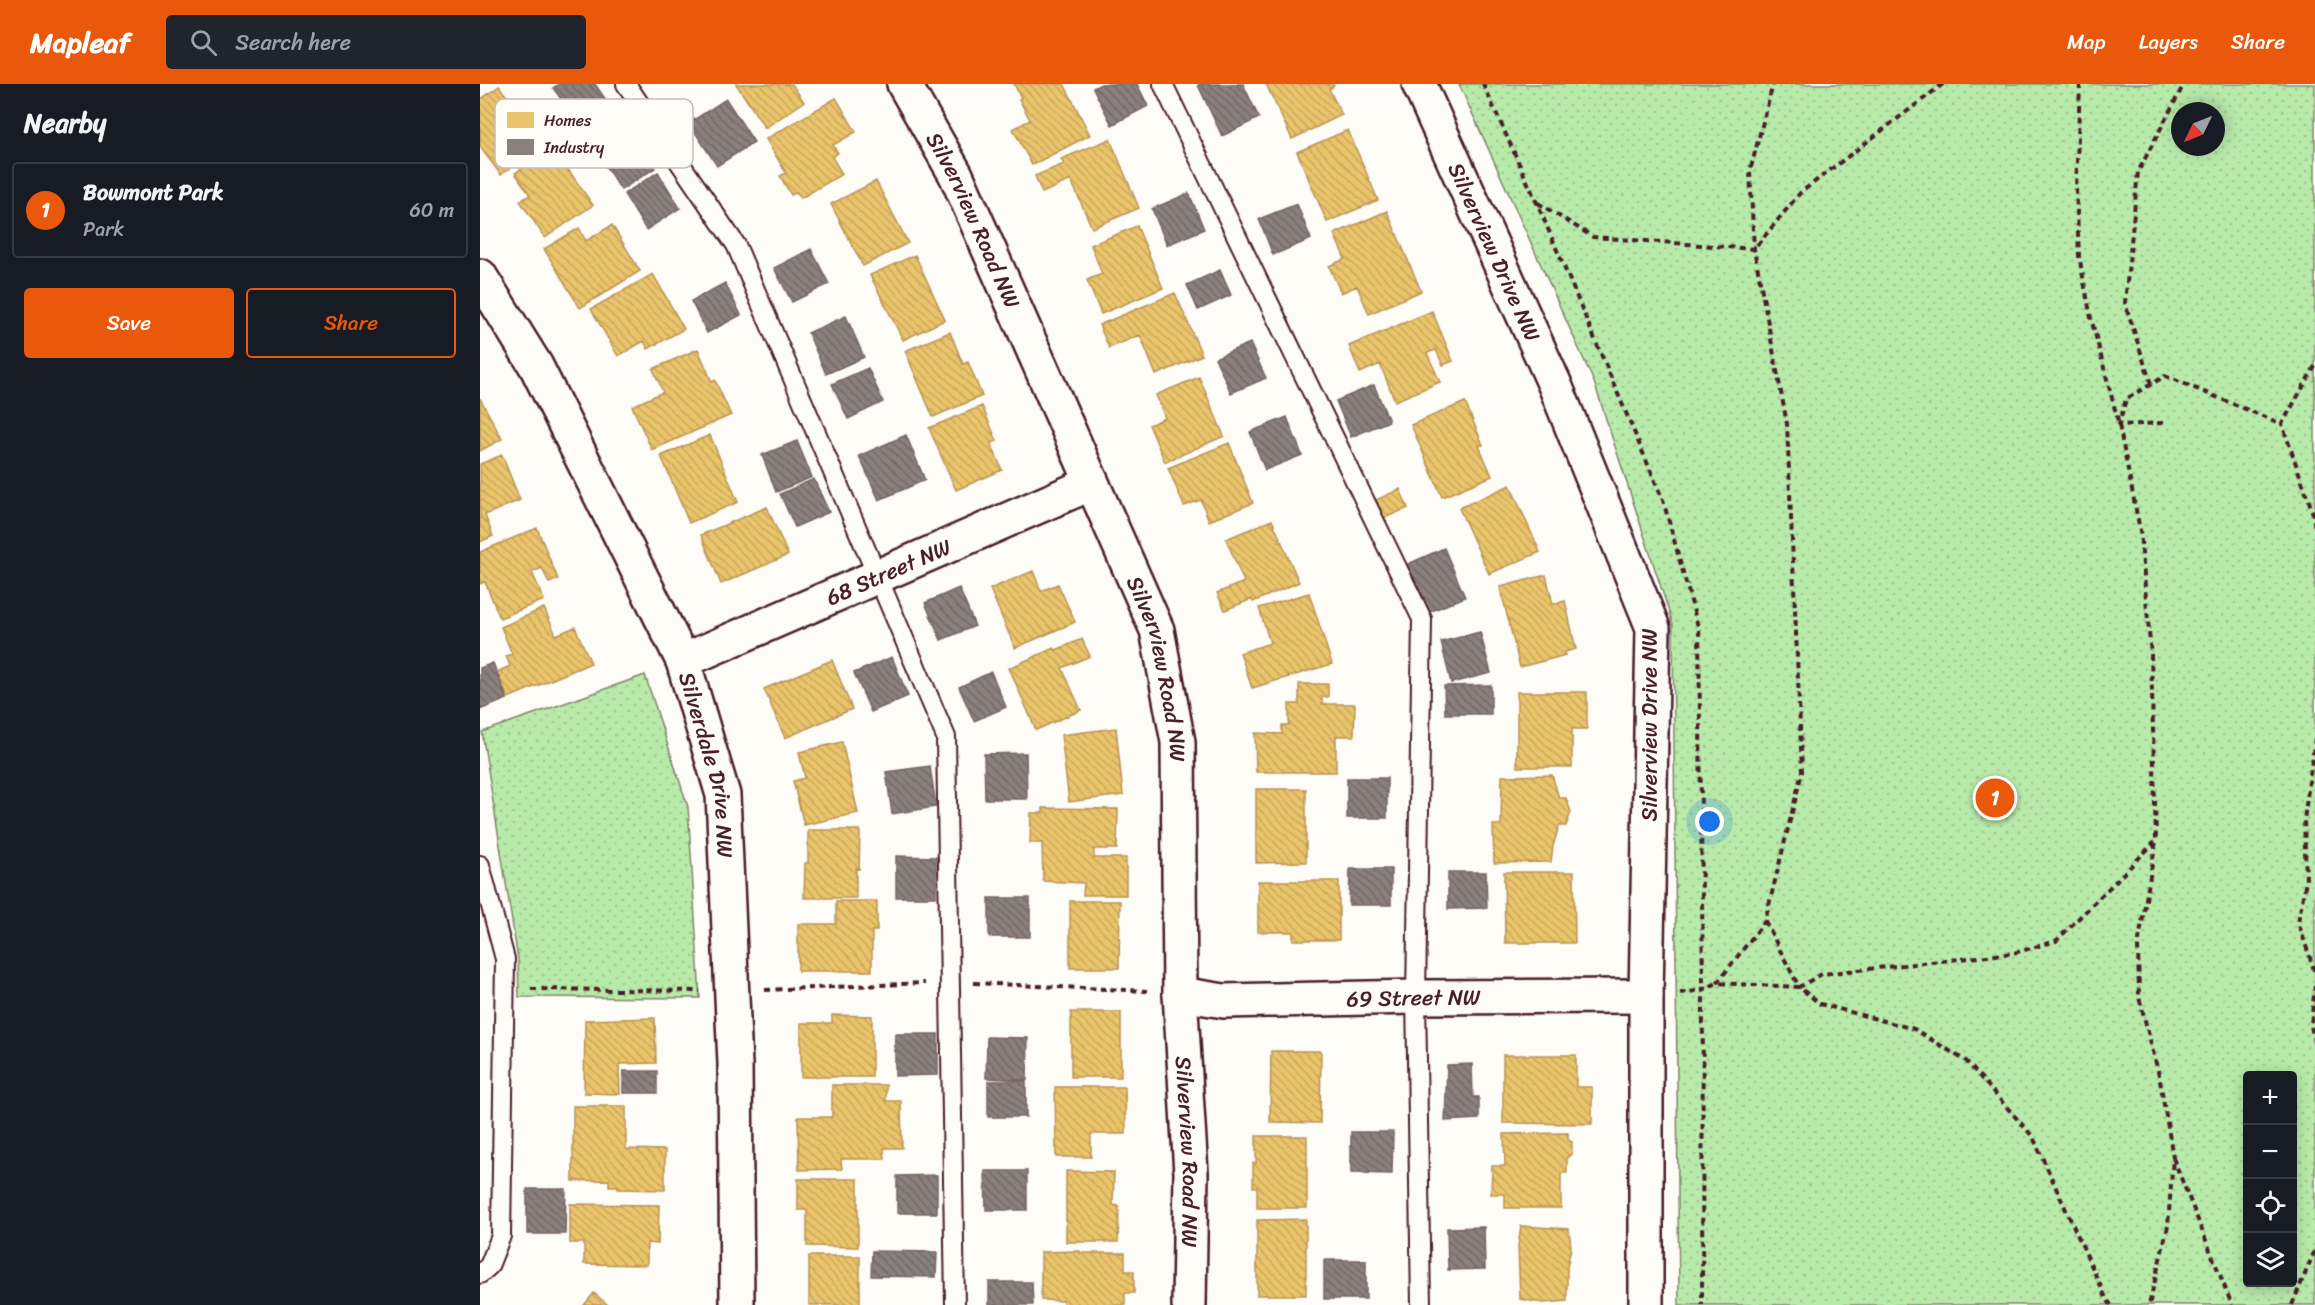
<!DOCTYPE html>
<html lang="en">
<head>
<meta charset="utf-8">
<style>
	body { margin:0; font-family:Sriracha,sans-serif; background:#20242c; color:#f1f3f6 }
	.controls { position:absolute; right:18px; bottom:18px; display:grid; overflow:hidden; border-radius:6px; box-shadow:0 3px 15px #0003 }
	.controls button { width:54px; height:54px; display:grid; place-items:center; padding:0; border:0; border-bottom:2px solid #363941; background:#171b24; color:#f1f3f6; font:30px sans-serif }
	.compass { position:absolute; left:1691px; top:18px; width:54px; height:54px; border-radius:50%; background:#171b24; box-shadow:0 3px 15px #0003; rotate:227deg }
	.you { position:absolute; left:1230px; top:738px; width:21px; height:21px; margin:-15px; border:4px solid #fff; border-radius:50%; background:#1a73e8; box-shadow:0 0 0 9px #1a73e833 }
	.badge { display:grid; place-items:center; width:39px; height:39px; border-radius:50%; background:#ea580c; color:#fff; font-size:20px; font-weight:700 }
	.pin { position:absolute; translate:-50% -50%; border:3px solid #fff; box-shadow:0 2px 6px #0006 }
	.list { margin:0; padding:0; list-style:none }
	h2 { display:flex; justify-content:space-between; align-items:center; height:78px; margin:0; padding:0 24px; font-size:26px }
	h2 small { font-size:20px; font-weight:400; color:#9ea1a6 }
	.list li { display:grid; grid-template-columns:39px 1fr auto; gap:18px; align-items:center; box-sizing:border-box; height:96px; margin:0 12px 12px; padding:0 12px; border:2px solid #363941; border-radius:6px }
	.list b { display:block; font-size:22px; white-space:nowrap }
	.list p { margin:0; font-size:20px; white-space:nowrap; color:#9ea1a6 }
	.list em { font-size:20px; font-style:normal; color:#9ea1a6 }
	.actions { display:flex; gap:12px; padding:18px 24px }
	.actions a { flex:1; padding:14px 0; border:2px solid #ea580c; border-radius:6px; text-align:center; font-size:21px; color:#ea580c }
	.actions .main { background:#ea580c; color:#fff }
	.icon { flex:none; width:33px; height:33px; fill:none; stroke:currentColor; stroke-width:2; stroke-linecap:round; stroke-linejoin:round }
	.map { position:relative; flex:none; width:1835px; height:1221px; overflow:hidden }
	header { display:flex; align-items:center; gap:36px; box-sizing:border-box; height:84px; padding:0 30px; background:#ea580c; color:#fff }
	header strong { font-size:28px }
	nav { display:flex; gap:33px; margin-inline-start:auto; font-size:21px }
	.search { width:420px; height:54px; background:#20242c; display:flex; align-items:center; gap:15px; box-sizing:border-box; padding:0 21px; border-radius:6px; color:#9ea1a6; font-size:22px }
	main { display:flex }
	aside { flex:1; background:#171b24 }
	.map>svg:first-child { display:block }
	.park { fill:url(#park-dots); stroke:#81846a; stroke-width:1.5; fill-rule:evenodd }
	.homes { fill:url(#homes-back-hatch); stroke:#b99257; stroke-width:1.5 }
	.industry { fill:url(#industry-back-hatch); stroke:#776464; stroke-width:1.5 }
	.lines { fill:none; stroke-linecap:round; stroke-linejoin:round }
	.lane-casing { stroke:#4a1f2b; stroke-width:22 }
	.street-casing { stroke:#4a1f2b; stroke-width:38 }
	.path { stroke:#4a1f2b; stroke-width:4; stroke-dasharray:6 4.5; stroke-linecap:butt }
	.lane { stroke:#fdfcf7; stroke-width:18 }
	.street { stroke:#fdfcf7; stroke-width:33 }
	.labels { text-anchor:middle; dominant-baseline:central; stroke-width:6; stroke-linejoin:round; paint-order:stroke }
	.street-label { font-size:22px; fill:#4a1f2b; stroke:#fdfcf7 }
	.key { fill:#fdfcf7; stroke:#c7baba; stroke-width:1.5 }
	.key-label { font-size:16px; fill:#4a1f2b }
</style>
</head>
<body>
<header>
<strong>Mapleaf</strong>
<div class="search"><svg class="icon" aria-label="search" viewBox="0 0 24 24"><circle cx="10" cy="10" r="6"/><path d="M15 15l6 6"/></svg>Search here</div>
<nav><a>Map</a><a>Layers</a><a>Share</a></nav>
</header>
<main>
<aside>
<h2>Nearby<small></small></h2>
<ul class="list">
<li><span class="badge">1</span><div><b>Bowmont Park</b><p>Park</p></div><em>60 m</em></li>
</ul>
<div class="actions"><a class="main">Save</a><a>Share</a></div>
</aside>
<div class="map">
<svg width="1835" height="1221" viewBox="0 0 1835 1221">
	<defs>
		<pattern id="park-dots" width="8" height="8" patternUnits="userSpaceOnUse" patternTransform="scale(1.5)"><rect width="8" height="8" fill="#b8eaaa"/><path d="M2 2h.1M6 6h.1" fill="none" stroke="#a0c892" stroke-width="1.8" stroke-linecap="round"/></pattern>
		<pattern id="homes-back-hatch" width="6" height="6" patternUnits="userSpaceOnUse" patternTransform="scale(1.5)"><rect width="6" height="6" fill="#e9c46a"/><path d="M-1 5l2 2M0 0l6 6M5-1l2 2" fill="none" stroke="#c9a85c"/></pattern>
		<pattern id="industry-back-hatch" width="6" height="6" patternUnits="userSpaceOnUse" patternTransform="scale(1.5)"><rect width="6" height="6" fill="#8a817c"/><path d="M-1 5l2 2M0 0l6 6M5-1l2 2" fill="none" stroke="#736966"/></pattern>
	</defs>
	<rect width="100%" height="100%" fill="#fdfcf7"/>
	<filter id="ink" filterUnits="userSpaceOnUse"><feTurbulence type="fractalNoise" baseFrequency=".0167" numOctaves="2"/><feDisplacementMap in="SourceGraphic" scale="12" xChannelSelector="R" yChannelSelector="G"/><feConvolveMatrix kernelMatrix="1 2 1 2 8 2 1 2 1" color-interpolation-filters="sRGB"/></filter>
	<g filter="url(#ink)">
		<!-- park -->
		<path class="park" d="M979,0H1835V1221H1199L1193,540L1114,298ZM1700,27H1736V63H1700ZM1768,992H1812V1198H1768Z
			M165,591L208,723L220,914L39,913L38,875L2,648Z"/>
		<!-- homes -->
		<path class="homes" d="M256,0H312L324,18L285,44Z
			M534,0H584L610,51L552,81L533,45L550,36L539,15L541,14Z
			M786,0H853L854,2L849,5L862,31L812,55Z
			M19,2L36,25L46,17L72,52L21,91L0,63V16Z
			M356,14L376,48L353,61L358,69L352,73L362,90L321,114L317,108L311,111L300,92L306,89L286,55Z
			M868,46L898,116L847,138L817,68Z
			M630,55L659,124L612,144L591,96L562,109L555,92L584,80L581,75Z
			M73,64L113,121L65,154L40,117L50,111L35,89Z
			M396,97L428,159L383,182L351,120Z
			M907,127L941,207L889,230L877,202L861,209L849,182L865,175L854,150Z
			M132,141L160,187L100,224L64,165L99,144L106,157Z
			M657,142L683,204L621,230L607,196L622,190L611,161Z
			M435,171L465,236L423,256L390,191Z
			M173,190L204,245L168,265L164,257L138,272L111,225Z
			M695,209L722,271L676,291L660,251L629,264L619,241Z
			M952,227L973,277L963,281L956,266L947,269L960,298L915,317L900,280L880,289L869,262Z
			M470,248L483,280L488,278L502,312L453,333L425,267Z
			M218,265L232,298L235,296L251,331L172,366L152,322L183,308L173,285Z
			M719,293L744,352L685,378L669,341L685,334L676,311Z
			M0,314L22,355L0,367Z
			M985,318L1003,361L999,362L1012,392L962,413L931,341Z
			M502,322L517,357L511,359L522,386L476,406L449,344Z
			M230,351L258,418L209,439L181,372Z
			M749,359L773,419L729,437L721,416L704,422L688,384Z
			M22,371L40,416L5,431L13,452L0,458V380Z
			M1030,401L1060,468L1009,490L979,424Z
			M920,405L928,424L904,434L896,416Z
			M287,423L308,471L241,500L221,451Z
			M792,436L819,498L773,518L772,515L745,526L737,509L764,498L746,455Z
			M57,444L78,495L69,499L62,484L52,488L64,516L20,534L5,498L0,500V468Z
			M553,487L561,507L578,500L595,538L535,564L510,505Z
			M1066,491L1073,520L1085,517L1096,565L1085,568L1086,571L1040,583L1020,503Z
			M829,509L852,580L772,604L760,569L790,559L779,524Z
			M64,524L76,551L95,543L111,579L28,614L17,588L30,582L26,572L32,570L21,543Z
			M602,555L610,572L582,584L601,626L556,646L529,584L574,564L576,566Z
			M352,576L372,625L305,654L284,605Z
			M819,600H848V613H842V620H875L874,652H856V688H776L775,649L802,650V641H809V620H819Z
			M1037,608H1107V645H1092V683H1037Z
			M636,644L643,711L589,718L581,651Z
			M362,658L378,729L324,741L313,697L325,694L319,668Z
			M1072,691L1079,714H1086L1091,728L1086,742H1079L1073,762L1071,778L1014,779L1013,741H1021L1022,692Z
			M776,705H826V778L776,779Z
			M563,724L638,725L637,765H614V774H646V811H603L604,799L563,797L562,759H550L551,729H563Z
			M328,746H380L379,785L376,784V814H324L325,779H328Z
			M1024,788H1094L1095,859H1025Z
			M778,797H859V856H813V848H778Z
			M356,817H397V847H392V887H318V840H356Z
			M590,817H640L639,884H590Z
			M591,928H641V993H591Z
			M352,931L392,932V993H321V939H352Z
			M175,934L176,979L139,980L140,1010L104,1009L105,936Z
			M791,967H841L840,1039L790,1038Z
			M1023,971H1096V1003H1112V1040L1023,1039Z
			M352,1001H406V1017H421L422,1064H404L405,1075H361L362,1085L319,1086L318,1033H352Z
			M575,1003H645L646,1050H611V1073H576Z
			M93,1022H146V1065L185,1066V1106L138,1105V1102H129V1096L93,1097Z
			M1088,1049V1056L1092,1058V1070L1087,1073V1089H1081V1124H1025V1110H1011L1012,1082H1025L1024,1050Z
			M776,1052H827V1124H777V1103H773V1079H776Z
			M586,1087L634,1088L633,1121L639,1122L638,1158H586Z
			M318,1095H378V1163L327,1162V1126H318Z
			M90,1120L179,1121L178,1160L167,1159V1181L104,1180V1159H90Z
			M826,1135V1211H777V1136Z
			M1041,1142L1089,1145L1091,1163L1087,1183V1217L1063,1219L1040,1215L1038,1162Z
			M600,1167V1169H645V1187H654V1209H645V1221H583V1217L561,1216V1168Z
			M329,1172H380V1221H329Z
			M114,1209L128,1221H104Z"/>
		<!-- industry -->
		<path class="industry" d="M79,0H115L126,16L96,36L73,4Z
			M621,0H657L668,22L632,41L613,4Z
			M720,0H763L779,34L742,52L718,1Z
			M246,15L274,58L237,82L209,39Z
			M152,48L175,84L141,106L118,71Z
			M178,88L200,124L166,146L144,110Z
			M709,109L724,145L687,161L672,125Z
			M817,120L831,155L793,171L779,135Z
			M331,165L349,200L312,218L294,184Z
			M740,186L751,211L718,226L707,201Z
			M245,199L261,231L227,249L211,217Z
			M366,232L384,273L346,290L328,249Z
			M770,259L786,294L751,309L735,274Z
			M388,284L403,318L368,335L352,300Z
			M894,301L909,337L871,353L856,317Z
			M807,333L822,371L785,386L770,348Z
			M426,351L445,396L399,416L379,372Z
			M317,357L332,393L296,408L282,371Z
			M334,395L349,428L315,443L300,410Z
			M964,464L985,513L947,529L926,481Z
			M479,504L495,542L461,556L445,519Z
			M1000,548L1011,589L971,599L961,558Z
			M412,573L428,612L391,628L374,589Z
			M13,579L27,615L0,626V584Z
			M511,588L526,623L494,637L479,603Z
			M1011,601V630H965L964,602Z
			M546,669L547,715H505L504,670Z
			M450,682L456,723L412,730L406,688Z
			M867,694H907V734H867Z
			M416,772L456,773V813H416Z
			M870,785H911V821H869Z
			M968,788H1006L1007,824L968,825Z
			M509,814H550V853H509Z
			M415,950H458V991L415,992Z
			M507,953L548,954L547,996L506,994Z
			M992,980L993,1013H999V1035L965,1037L967,981Z
			M143,987H177V1009H143Z
			M508,997H546V1033H508Z
			M871,1048H913L912,1090L871,1089Z
			M505,1087H547V1126H506Z
			M457,1091V1129H417V1092Z
			M47,1105H86L85,1150H47Z
			M1004,1143L1005,1185L968,1186L967,1144Z
			M392,1167L457,1168L456,1193L391,1192Z
			M844,1176H886V1215H844Z
			M509,1198H552L553,1221H509Z"/>
		<g class="lines">
			<!-- lane casing -->
			<g class="lane-casing">
				<path id="lane" d="M146,0L256,161L466,653L475,1221
					M683,0L942,535L936,913L941,1221
					M0,781L25,875L21,1152L9,1182L0,1190"/>
			</g>
			<!-- street casing -->
			<g class="street-casing">
				<g id="street">
					<path id="s1" d="M424,0L476,91L677,546L698,658L700,910L711,1089L709,1221"/>
					<path id="s2" d="M939,0L1075,301L1173,544L1166,912V1221"/>
					<path id="s3" d="M0,192L56,282L203,577L243,711L255,980L257,1221"/>
					<path id="s4" d="M203,577L612,399"/>
					<path id="s5" d="M700,910L744,917L936,913L1166,912"/>
				</g>
			</g>
			<!-- path -->
			<path class="path" d="M1003,0L1057,119L1183,416L1219,546L1223,906L1222,1221
				M1600,0L1596,105L1599,172L1611,234L1639,341L1660,446L1671,571L1676,757L1658,862L1659,913L1679,991L1693,1073L1688,1142L1669,1221
				M1058,119L1113,153L1274,165L1320,109L1463,0
				M1835,282L1802,340L1832,426L1835,444
				M1671,300L1645,219L1658,88L1704,0
				M1683,339L1639,341L1646,315L1685,292L1802,340
				M1835,654L1824,736L1826,797L1818,838L1835,889
				M1285,837L1319,903L1342,890L1534,869L1576,857L1675,758
				M494,899L667,907
				M1237,899L1285,837L1322,688L1307,340L1274,165L1270,87L1293,0
				M1835,901L1831,941L1835,964
				M51,905L220,907
				M285,906L445,899
				M1200,909L1223,906L1237,899L1319,903L1340,920L1434,945L1486,977L1553,1053L1626,1214L1631,1221
				M1693,1074L1752,1221
				M1812,1221L1835,1166"/>
			<!-- lane -->
			<use href="#lane" class="lane"/>
			<!-- street -->
			<use href="#street" class="street"/>
		</g>
	</g>
	<g class="labels">
		<!-- street labels -->
		<g class="street-label">
			<text stroke="none"><textPath href="#s1" startOffset="153">Silverview Road NW</textPath></text>
			<text stroke="none"><textPath href="#s2" startOffset="184">Silverview Drive NW</textPath></text>
			<text stroke="none"><textPath href="#s4" startOffset="224">68 Street NW</textPath></text>
			<text stroke="none"><textPath href="#s1" startOffset="640">Silverview Road NW</textPath></text>
			<text transform="translate(1169 641) rotate(-90)">Silverview Drive NW</text>
			<text stroke="none"><textPath href="#s3" startOffset="543">Silverdale Drive NW</textPath></text>
			<text stroke="none"><textPath href="#s5" startOffset="234">69 Street NW</textPath></text>
			<text stroke="none"><textPath href="#s1" startOffset="1126">Silverview Road NW</textPath></text>
		</g>
	</g>
	<!-- legend -->
	<rect x="15" y="15" width="198" height="69" rx="9" class="key"/>
	<rect x="27" y="28" width="27" height="16" fill="#e9c46a"/>
	<rect x="27" y="55" width="27" height="16" fill="#8a817c"/>
	<g class="key-label">
		<text x="64" y="42">Homes</text>
		<text x="64" y="69">Industry</text>
	</g>
</svg>
<div class="controls">
<button>+</button>
<button>−</button>
<button><svg class="icon" aria-label="locate" viewBox="0 0 24 24"><circle cx="12" cy="12" r="6"/><path d="M12 2v4M12 18v4M2 12h4M18 12h4"/></svg></button>
<button><svg class="icon" aria-label="layers" viewBox="0 0 24 24"><path d="M12 4l9 5-9 5-9-5zM3 14l9 5 9-5"/></svg></button>
</div>
<svg class="compass" viewBox="-18 -18 36 36"><path d="M0-13l5 13h-10z" fill="#e53935"/><path d="M0 13l5-13h-10z" fill="#9ea1a6"/></svg>
<div class="you"></div>
<div class="pin badge" style="left:1515px;top:714px">1</div>
</div>
</main>
</body>
</html>
